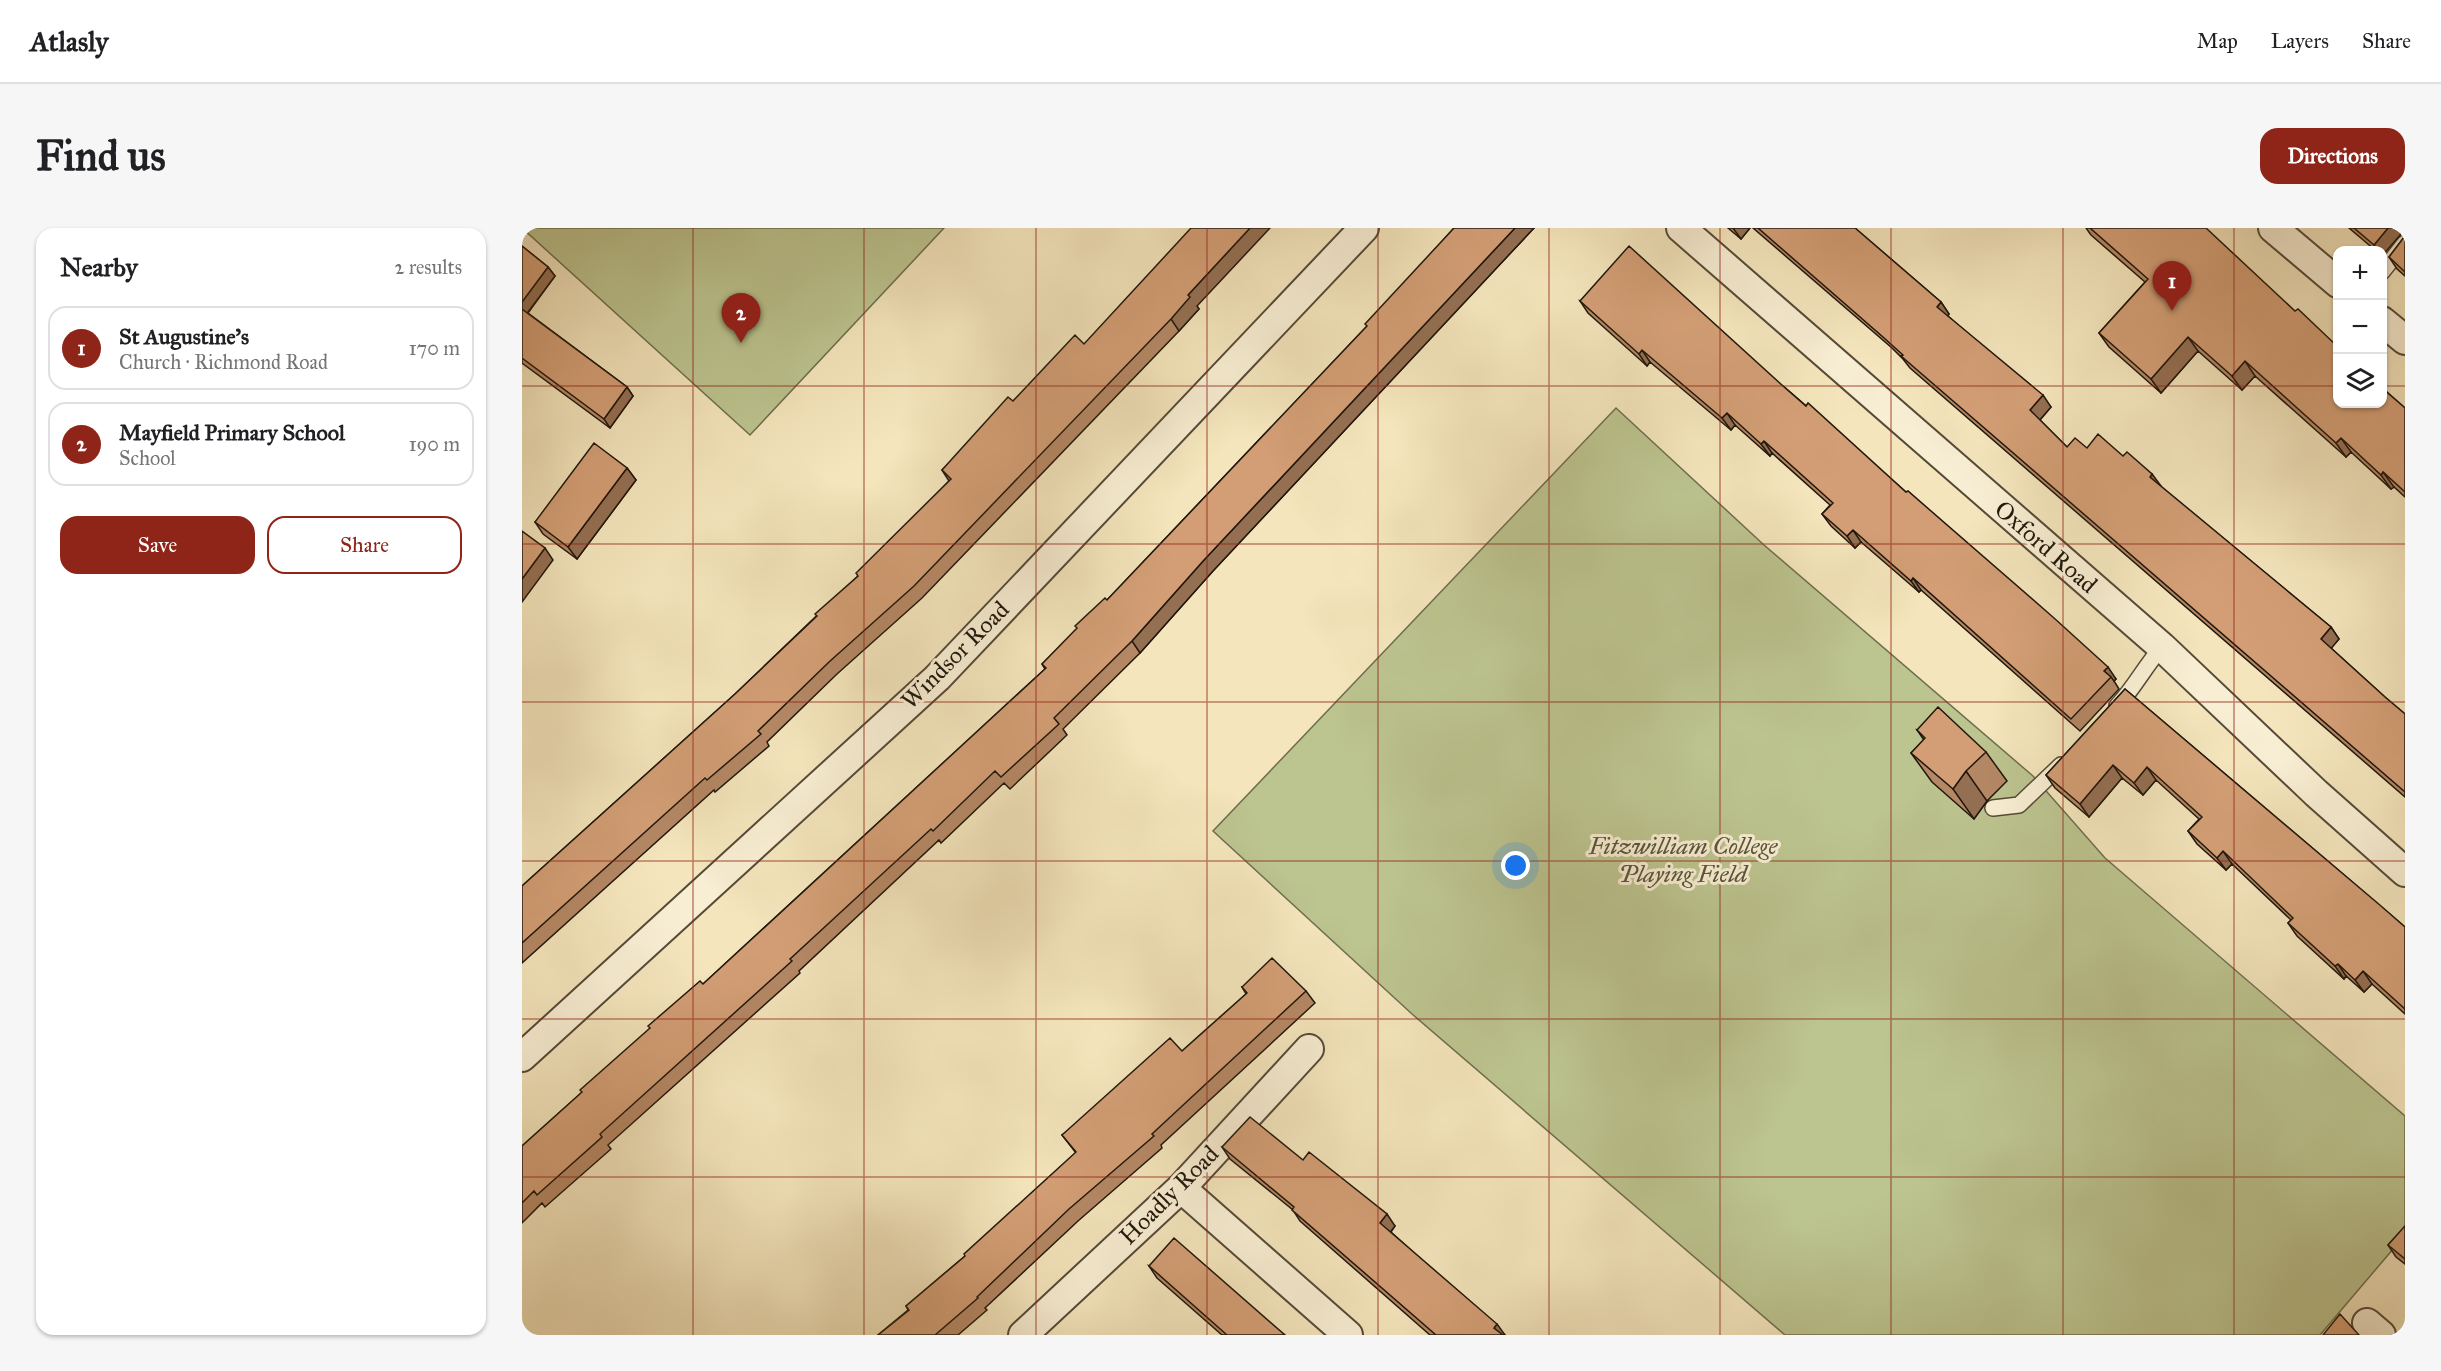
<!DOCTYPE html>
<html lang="en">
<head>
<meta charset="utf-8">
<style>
	body { margin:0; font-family:"IM FELL Great Primer",serif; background:#f6f6f6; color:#202124 }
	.controls { position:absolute; right:18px; top:18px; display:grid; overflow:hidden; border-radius:12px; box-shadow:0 2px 4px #0004 }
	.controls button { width:54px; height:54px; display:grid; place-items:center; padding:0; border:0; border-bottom:2px solid #e0e0e0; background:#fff; color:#202124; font:30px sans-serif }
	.you { position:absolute; left:994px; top:638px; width:21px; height:21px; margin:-15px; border:4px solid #fff; border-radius:50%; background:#1a73e8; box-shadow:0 0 0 9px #1a73e833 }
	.badge { display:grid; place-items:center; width:39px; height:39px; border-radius:50%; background:#8f2418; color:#fff; font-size:20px; font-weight:700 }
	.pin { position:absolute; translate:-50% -50px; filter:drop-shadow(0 2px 3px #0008) }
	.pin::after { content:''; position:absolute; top:32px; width:21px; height:18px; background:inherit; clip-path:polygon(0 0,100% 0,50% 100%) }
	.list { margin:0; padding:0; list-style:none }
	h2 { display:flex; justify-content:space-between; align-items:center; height:78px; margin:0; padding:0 24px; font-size:26px }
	h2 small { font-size:20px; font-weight:400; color:#757577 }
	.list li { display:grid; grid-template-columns:39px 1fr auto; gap:18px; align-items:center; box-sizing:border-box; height:84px; margin:0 12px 12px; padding:0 12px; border:2px solid #e0e0e0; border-radius:18px }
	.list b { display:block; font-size:22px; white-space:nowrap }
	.list p { margin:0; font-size:20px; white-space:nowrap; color:#757577 }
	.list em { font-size:20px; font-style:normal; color:#757577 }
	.actions { display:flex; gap:12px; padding:18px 24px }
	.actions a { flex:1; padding:14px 0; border:2px solid #8f2418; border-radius:18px; text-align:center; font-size:21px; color:#8f2418 }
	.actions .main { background:#8f2418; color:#fff }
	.icon { flex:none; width:33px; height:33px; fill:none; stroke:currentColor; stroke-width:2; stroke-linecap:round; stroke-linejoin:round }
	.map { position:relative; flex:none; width:1883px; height:1107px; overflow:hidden; border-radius:18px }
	header { display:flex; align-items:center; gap:36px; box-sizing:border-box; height:84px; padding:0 30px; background:#fff; border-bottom:2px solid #e0e0e0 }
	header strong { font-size:28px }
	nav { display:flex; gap:33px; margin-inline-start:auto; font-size:21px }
	.intro { display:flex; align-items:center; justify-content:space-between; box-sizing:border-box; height:144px; padding:0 36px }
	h1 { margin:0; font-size:42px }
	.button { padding:15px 27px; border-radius:18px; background:#8f2418; color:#fff; font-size:21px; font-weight:700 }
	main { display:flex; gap:36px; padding:0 36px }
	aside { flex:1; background:#fff; border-radius:18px; box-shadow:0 2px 4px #0004 }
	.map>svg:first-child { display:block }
	.green { fill:#bcc48f; stroke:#6e6e4e; stroke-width:1.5 }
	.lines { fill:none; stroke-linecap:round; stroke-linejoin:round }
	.lane-casing { stroke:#554a38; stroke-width:18 }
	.street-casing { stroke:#554a38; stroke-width:32 }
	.lane { stroke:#f8eed3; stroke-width:15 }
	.street { stroke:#f8eed3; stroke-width:28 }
	.wall { fill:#b58865; stroke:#20170c; stroke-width:1.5 }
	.shaded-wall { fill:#946f52; stroke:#20170c; stroke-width:1.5 }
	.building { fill:#d39e75; stroke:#20170c; stroke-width:1.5 }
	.grid { fill:none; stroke:#8f2418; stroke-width:1.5; stroke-opacity:0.55 }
	.labels { text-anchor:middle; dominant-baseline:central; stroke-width:6; stroke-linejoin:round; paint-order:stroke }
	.street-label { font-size:24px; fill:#20170c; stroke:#f8eed3 }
	.park-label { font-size:24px; font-style:italic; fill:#57543a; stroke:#f8eed3 }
</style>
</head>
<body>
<header>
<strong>Atlasly</strong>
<nav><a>Map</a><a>Layers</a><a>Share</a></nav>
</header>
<div class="intro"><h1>Find us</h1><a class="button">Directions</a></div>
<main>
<aside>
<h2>Nearby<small>2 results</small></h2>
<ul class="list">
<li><span class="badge">1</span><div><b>St Augustine's</b><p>Church · Richmond Road</p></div><em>170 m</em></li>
<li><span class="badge">2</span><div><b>Mayfield Primary School</b><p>School</p></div><em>190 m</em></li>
</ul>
<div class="actions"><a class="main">Save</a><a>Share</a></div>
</aside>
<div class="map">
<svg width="1883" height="1107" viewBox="0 0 1883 1107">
	<rect width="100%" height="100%" fill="#f4e5bc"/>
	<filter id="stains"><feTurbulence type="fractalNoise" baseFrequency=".00333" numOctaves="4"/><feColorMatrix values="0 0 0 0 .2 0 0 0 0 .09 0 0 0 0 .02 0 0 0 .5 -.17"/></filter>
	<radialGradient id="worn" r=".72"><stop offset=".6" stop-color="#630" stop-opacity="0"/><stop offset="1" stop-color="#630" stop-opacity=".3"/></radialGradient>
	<!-- green -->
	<path class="green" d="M0,0H422L228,207Z
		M1094,180L1242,317L1511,548L1583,630L1883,888V1007L1798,1107H1263L890,786L691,603Z"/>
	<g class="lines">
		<!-- lane casing -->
		<g class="lane-casing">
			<path id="lane" d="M1860,44L1883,15
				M1595,478C1613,459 1623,438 1640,419
				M1471,580L1497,577L1539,537"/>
		</g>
		<!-- street casing -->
		<g class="street-casing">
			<path id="street" d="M1159,0L1640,419L1794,565L1883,644
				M1751,0L1816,55
				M1860,93L1883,112
				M0,829L415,450L842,0
				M659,960L826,1107
				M1845,1095L1859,1107
				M501,1107L659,960L787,821"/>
		</g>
		<!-- lane -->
		<use href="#lane" class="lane"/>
		<!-- street -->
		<use href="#street" class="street"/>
	</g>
	<!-- wall -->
	<path class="wall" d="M932,0H1012L691,343L618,425L541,501L545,507L488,561L482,555L419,615L417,612L277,743L278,745L86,917L89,921L23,979L20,975L0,995V918L181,756L523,441L520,436L585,372L845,98Z
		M1206,0H1228L1219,11Z
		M1231,0H1333L1419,74L1427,86L1426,88L1529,179L1518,192L1545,219L1565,220L1601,228L1630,246L1638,258L1809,399L1817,411L1809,420L1863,469L1883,486V569L1388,140L1381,131L1370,120Z
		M1564,0H1568L1773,83L1883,180V269L1872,259L1869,261L1829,224L1824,229L1733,148L1720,162L1676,123L1639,165L1587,119L1577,105L1623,54L1569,7Z
		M1827,0H1883V7L1879,6L1860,22H1853Z
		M1883,8V48L1875,41L1867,29Z
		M0,18L26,39L33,48L6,85L105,159L111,168L88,200L0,135Z
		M1058,73L1261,158L1384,264L1594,451L1592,453L1597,461L1558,503L1399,362L1397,364L1339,314L1333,320L1309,298L1300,286L1308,277L1250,225L1248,228L1213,197L1209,202L1128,134L1125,138L1066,85Z
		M675,78L677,81L657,103L400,370L315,446L245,514L247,518L193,564L192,562L0,735V658L213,466L336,348L427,253L420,242L491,173L562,116Z
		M105,240L114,252L55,331L21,306L13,294Z
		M1603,461L1883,699V786L1850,756L1842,764L1824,748L1822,751L1775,708L1766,695L1769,692L1710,636L1704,642L1675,616L1666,603L1677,591L1634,552L1621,567L1600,550L1567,589L1533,560L1524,547Z
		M1395,502L1464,524L1485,553L1465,573L1452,591L1410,554L1389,525L1402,512Z
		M720,759L784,763L793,775L639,917L640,920L556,993L463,1080L465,1082L436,1107H356L386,1082L384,1078L443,1028L554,925L540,907L660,823L724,766Z
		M700,919L781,932L873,998L869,1004L983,1107H908L778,993L771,982L708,931Z
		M1883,998V1036L1874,1029L1866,1017Z
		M627,1038L763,1107H700L635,1050Z"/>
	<!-- shaded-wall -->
	<path class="shaded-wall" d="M728,0H748L675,78L677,81L657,103L649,91L666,67Z
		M993,0H1012L691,343L618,425L610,413L682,332Z
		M1211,0H1228L1219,11Z
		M1866,0H1875L1879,6L1860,28V22H1856L1852,17Z
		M26,39L33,48L3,88L0,84V74Z
		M1419,74L1427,86L1423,91L1415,79Z
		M1666,109L1676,123L1639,165L1629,151Z
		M1120,122L1128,134L1125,138L1117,126Z
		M1723,133L1733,148L1720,162L1710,148Z
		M105,159L111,168L88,200L82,191Z
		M1521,167L1529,179L1516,194L1508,182Z
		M1205,185L1213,197L1209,202L1200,190Z
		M1819,210L1829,224L1824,229L1814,215Z
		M1242,213L1250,225L1248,228L1239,216Z
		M105,240L114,252L55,331L46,319Z
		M1861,244L1872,259L1869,261L1859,247Z
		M1630,246L1639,258L1636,261L1628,249Z
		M1331,302L1339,314L1333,320L1325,308Z
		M23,320L31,332L0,374V351Z
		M1391,350L1399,362L1397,364L1389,353Z
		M1809,399L1817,411L1807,423L1799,411Z
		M1586,439L1594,451L1592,453L1589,449L1582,443Z
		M1591,537L1600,550L1567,589L1558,576Z
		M1625,539L1634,552L1621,567L1612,555Z
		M1444,543L1465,573L1452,591L1431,561Z
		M1701,623L1710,636L1704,642L1695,630Z
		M1816,736L1824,748L1822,751L1813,738Z
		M1841,743L1850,756L1842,764L1833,752Z
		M865,986L873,998L866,1007L858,995Z
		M975,1096L983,1107H977L972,1100Z"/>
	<!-- building -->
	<path class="building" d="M669,0H728L666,67L668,69L649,91L392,358L307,434L236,503L239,506L185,552L183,550L0,715V658L213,466L295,388L293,386L336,348L334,345L429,251L420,242L486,169L491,173L553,107L562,116Z
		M932,0H993L682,332L610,413L532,490L537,496L479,549L473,543L411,603L409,601L268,731L270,733L78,906L80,909L15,967L12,963L0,975V918L60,864L58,862L128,800L126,798L178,753L181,756L524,440L520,436L555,400L553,398L583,370L585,372L845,98L843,96Z
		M1236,0H1333L1419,74L1415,79L1521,167L1508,182L1545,219L1553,210L1565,220L1576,206L1601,228L1605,224L1630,246L1628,249L1809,399L1799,411L1863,469L1883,486V564L1379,128L1381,127L1361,109Z
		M1568,0H1684L1773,83L1776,81L1815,118V176H1860V160L1883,180V264L1861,244L1859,247L1819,210L1814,215L1723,133L1710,148L1666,109L1629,151L1577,105L1626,51Z
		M1832,0H1866L1852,17Z
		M1883,8V44L1867,29Z
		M0,18L26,39L0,74Z
		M1107,18L1261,158L1284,178L1286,175L1384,264L1386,263L1532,390L1586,439L1582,443L1589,449L1549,491L1391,350L1389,353L1331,302L1325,308L1300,286L1311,275L1242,213L1239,216L1205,185L1200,190L1120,122L1117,126L1058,73Z
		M0,81L105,159L82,191L0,130Z
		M72,215L105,240L46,319L13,294Z
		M0,303L23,320L0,351Z
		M1603,461L1859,678L1883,699V781L1841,743L1833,752L1816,736L1813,738L1766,695L1771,690L1701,623L1695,630L1666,603L1680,589L1625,539L1612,555L1591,537L1558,576L1524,547Z
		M1416,479L1464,524L1444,543L1431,561L1389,525L1403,510L1395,502Z
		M750,730L784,763L630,906L632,908L547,981L455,1069L456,1070L413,1107H356L387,1082L384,1078L443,1028L442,1026L554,924L540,907L648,810L660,823L725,765L720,759Z
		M728,889L781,932L787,924L865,986L858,995L975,1096L972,1100L981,1107H914L770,982L772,979L700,919Z
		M1883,998V1031L1866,1017Z
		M652,1010L763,1107H705L627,1038Z
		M1818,1086L1837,1107H1801Z"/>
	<!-- grid -->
	<path class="grid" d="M171,0V1107M342,0V1107M514,0V1107M685,0V1107M856,0V1107M1027,0V1107M1198,0V1107M1369,0V1107M1541,0V1107M1712,0V1107M0,158H1816M1860,158H1883M0,316H1883M0,474H1883M0,633H1883M0,791H1883M0,949H1883"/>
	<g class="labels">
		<!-- street labels -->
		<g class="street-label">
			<text transform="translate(1524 319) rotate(41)">Oxford Road</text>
			<text transform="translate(433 427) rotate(-45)">Windsor Road</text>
			<text transform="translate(647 967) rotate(-45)">Hoadly Road</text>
		</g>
		<!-- park labels -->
		<g class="park-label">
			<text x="1161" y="618">Fitzwilliam College<tspan x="1161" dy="28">Playing Field</tspan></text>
		</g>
	</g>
	<rect width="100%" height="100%" filter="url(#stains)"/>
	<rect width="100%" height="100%" fill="url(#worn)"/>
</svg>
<div class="controls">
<button>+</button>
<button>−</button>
<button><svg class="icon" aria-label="layers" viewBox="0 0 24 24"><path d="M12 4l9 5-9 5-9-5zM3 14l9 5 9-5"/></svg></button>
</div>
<div class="you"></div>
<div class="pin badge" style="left:1650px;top:83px">1</div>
<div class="pin badge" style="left:219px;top:115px">2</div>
</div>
</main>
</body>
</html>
